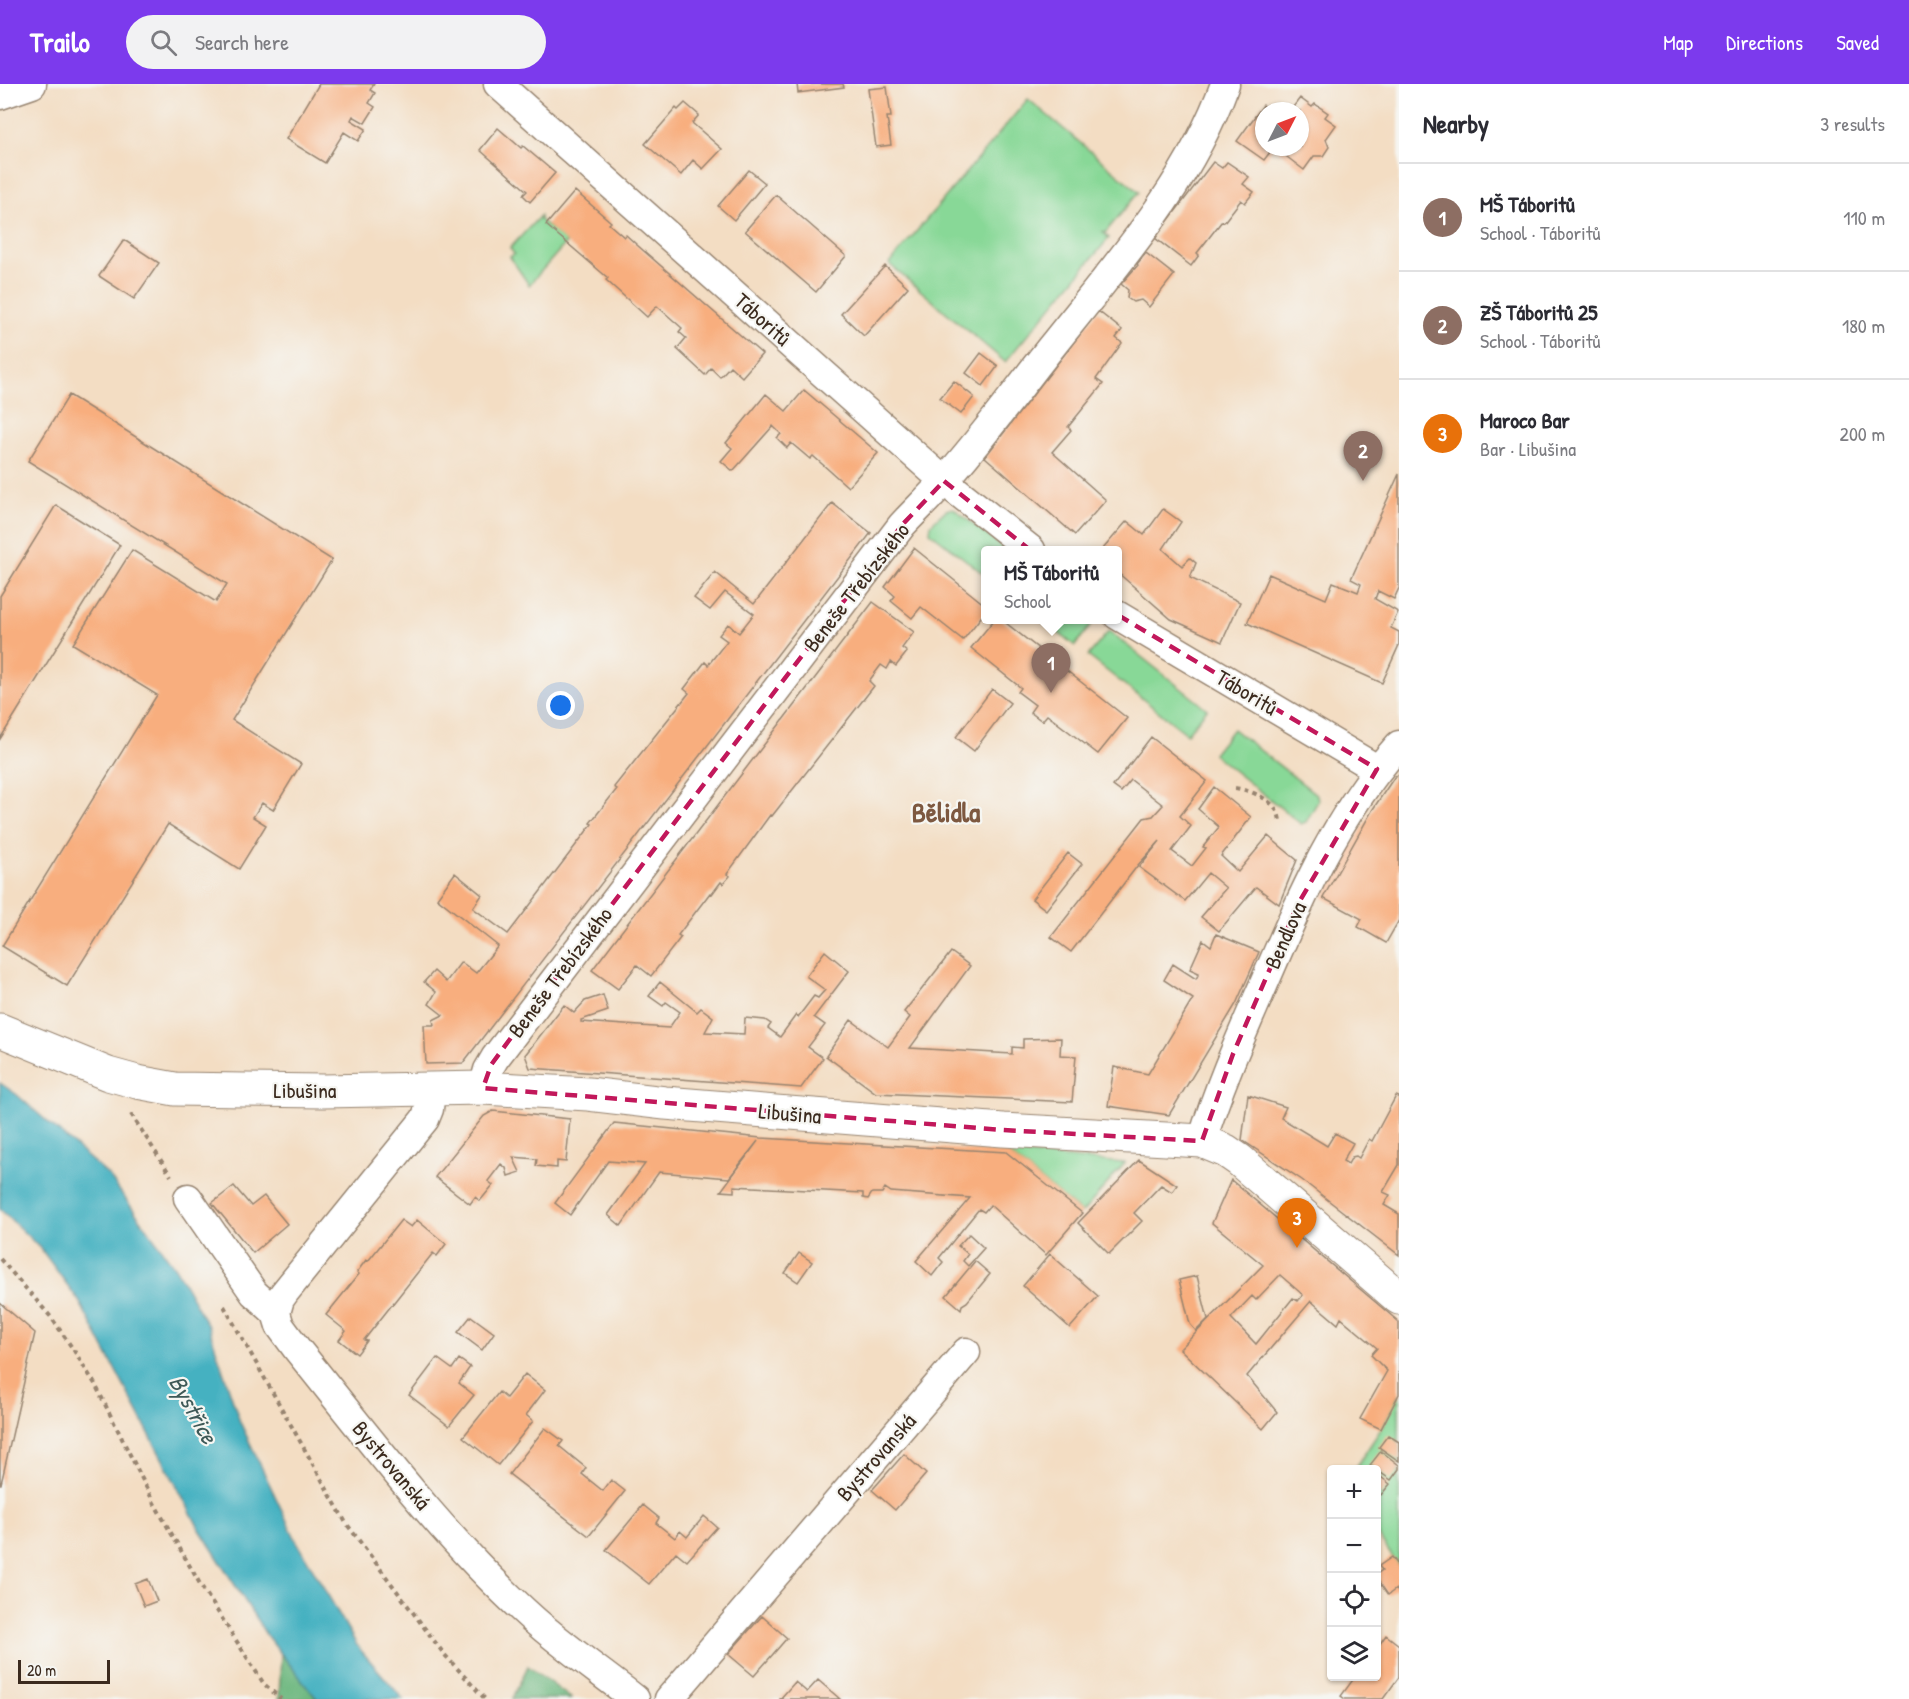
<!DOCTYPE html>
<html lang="en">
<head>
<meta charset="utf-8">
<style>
	body { margin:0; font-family:"Patrick Hand",sans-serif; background:#f2f2f3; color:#2b2b33 }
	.controls { position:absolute; right:18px; bottom:18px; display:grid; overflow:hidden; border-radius:6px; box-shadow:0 2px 4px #0004 }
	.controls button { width:54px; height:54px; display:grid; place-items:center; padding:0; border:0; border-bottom:2px solid #e1e1e2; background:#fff; color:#2b2b33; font:30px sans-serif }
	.compass { position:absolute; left:1255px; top:18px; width:54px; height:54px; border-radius:50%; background:#fff; box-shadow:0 2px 4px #0004; rotate:48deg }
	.scale { position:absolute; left:18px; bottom:15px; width:92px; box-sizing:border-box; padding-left:6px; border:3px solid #3b2a1e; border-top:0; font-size:16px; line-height:21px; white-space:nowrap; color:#3b2a1e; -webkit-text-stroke:4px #f6f6f2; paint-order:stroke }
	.you { position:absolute; left:561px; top:622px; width:21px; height:21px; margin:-15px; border:4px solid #fff; border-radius:50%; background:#1a73e8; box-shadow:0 0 0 9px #1a73e833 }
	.badge { display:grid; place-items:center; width:39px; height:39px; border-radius:50%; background:#7c3aed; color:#fff; font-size:20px; font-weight:700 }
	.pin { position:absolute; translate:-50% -50px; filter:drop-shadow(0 2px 3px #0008) }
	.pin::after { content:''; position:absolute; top:32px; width:21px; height:18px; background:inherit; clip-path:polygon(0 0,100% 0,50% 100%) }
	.popup { position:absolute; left:981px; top:462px; width:141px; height:78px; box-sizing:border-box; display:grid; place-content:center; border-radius:6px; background:#fff; filter:drop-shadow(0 2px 4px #0005); font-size:20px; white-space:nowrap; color:#7c7c81 }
	.popup b { font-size:22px; color:#2b2b33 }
	.popup::after { content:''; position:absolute; left:50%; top:100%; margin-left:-12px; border:12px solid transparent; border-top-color:#fff }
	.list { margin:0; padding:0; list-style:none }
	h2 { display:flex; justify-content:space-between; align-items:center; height:78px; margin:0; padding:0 24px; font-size:26px }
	h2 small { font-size:20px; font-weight:400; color:#7c7c81 }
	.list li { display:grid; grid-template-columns:39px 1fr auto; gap:18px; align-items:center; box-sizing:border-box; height:108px; padding:0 24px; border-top:2px solid #e1e1e2 }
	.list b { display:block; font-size:22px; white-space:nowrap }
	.list p { margin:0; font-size:20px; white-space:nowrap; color:#7c7c81 }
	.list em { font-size:20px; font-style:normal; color:#7c7c81 }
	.icon { flex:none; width:33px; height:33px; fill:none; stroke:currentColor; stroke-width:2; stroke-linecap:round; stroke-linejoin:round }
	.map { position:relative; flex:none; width:1399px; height:1615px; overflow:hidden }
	header { display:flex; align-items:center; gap:36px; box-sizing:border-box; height:84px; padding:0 30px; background:#7c3aed; color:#fff }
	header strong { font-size:28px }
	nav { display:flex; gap:33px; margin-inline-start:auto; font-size:21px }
	.search { width:420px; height:54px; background:#f2f2f3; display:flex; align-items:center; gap:15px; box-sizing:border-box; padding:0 21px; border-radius:33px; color:#7c7c81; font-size:22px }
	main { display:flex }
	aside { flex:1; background:#fff }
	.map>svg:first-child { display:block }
	.green { fill:#88d897; stroke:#62815a; stroke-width:1.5 }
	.forest { fill:#6eb880; stroke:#54714f; stroke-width:1.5 }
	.water { fill:#44b1c1; stroke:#406e70; stroke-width:1.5 }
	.building { fill:#f8ae7e; fill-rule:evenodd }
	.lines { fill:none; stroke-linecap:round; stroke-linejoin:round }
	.minor-casing { stroke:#978470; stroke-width:31 }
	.tertiary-casing { stroke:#978470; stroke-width:35 }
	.path { stroke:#978470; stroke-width:4; stroke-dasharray:4.5 4.5; stroke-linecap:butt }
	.minor { stroke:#fff; stroke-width:28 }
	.tertiary { stroke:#fff; stroke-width:33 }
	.marked { fill:none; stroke:#c2185b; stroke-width:4.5; stroke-dasharray:12 8; stroke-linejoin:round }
	.labels { text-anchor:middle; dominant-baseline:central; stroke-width:4.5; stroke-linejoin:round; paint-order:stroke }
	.street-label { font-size:22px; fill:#3b2a1e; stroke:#f6f6f2 }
	.water-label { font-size:24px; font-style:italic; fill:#3e5957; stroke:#f6f6f2 }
	.district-label { font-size:28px; font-weight:bold; fill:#7d5840; stroke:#f6f6f2 }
</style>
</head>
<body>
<header>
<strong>Trailo</strong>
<div class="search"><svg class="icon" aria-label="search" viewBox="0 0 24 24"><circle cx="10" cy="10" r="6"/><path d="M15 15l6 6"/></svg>Search here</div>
<nav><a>Map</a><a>Directions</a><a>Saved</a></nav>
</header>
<main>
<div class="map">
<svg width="1399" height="1615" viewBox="0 0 1399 1615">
	<rect width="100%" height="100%" fill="#f6f6f2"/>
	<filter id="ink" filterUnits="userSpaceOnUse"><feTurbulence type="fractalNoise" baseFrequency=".0167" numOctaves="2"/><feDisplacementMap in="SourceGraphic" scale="12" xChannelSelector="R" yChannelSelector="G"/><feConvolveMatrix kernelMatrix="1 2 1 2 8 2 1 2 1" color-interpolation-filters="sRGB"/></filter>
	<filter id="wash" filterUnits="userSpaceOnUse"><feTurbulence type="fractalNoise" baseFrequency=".008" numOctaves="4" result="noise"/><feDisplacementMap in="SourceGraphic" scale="24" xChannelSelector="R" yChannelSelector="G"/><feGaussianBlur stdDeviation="1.35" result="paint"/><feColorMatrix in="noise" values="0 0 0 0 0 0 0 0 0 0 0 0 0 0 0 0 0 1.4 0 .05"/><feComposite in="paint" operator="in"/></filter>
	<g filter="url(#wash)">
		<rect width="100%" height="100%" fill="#f3ddc3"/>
		<!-- green -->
		<path class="green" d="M1028,15L1139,108L1105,149L1102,147L1109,154L1005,278L889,180Z
			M540,132V136L567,158L529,201L510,173L514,170L510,164Z
			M953,424L1006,466H985V491L930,448L931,440L946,426Z
			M1042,536H1091L1094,537L1075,562Z
			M1109,547L1207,625L1187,650L1088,572Z
			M1233,645L1317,711L1318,717L1306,738L1301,740L1213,670Z
			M1006,1068L1125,1079L1082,1129Z
			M1399,1310V1483L1377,1450L1376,1386H1354L1381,1345Z"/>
		<!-- forest -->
		<path class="forest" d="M281,1568L318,1615H279Z
			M528,1582L572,1615H512Z"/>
		<!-- water -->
		<path class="water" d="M0,999L16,1010L109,1092L176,1185L209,1244L240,1338L296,1456L358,1563L403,1615H317L267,1552L199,1444L79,1217L41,1165L0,1125Z"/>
		<g id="blocks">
			<!-- building -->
			<path class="building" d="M319,0H374L370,6L375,9L369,19L375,23L365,39L353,32L351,36L366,45L358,57L344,48L325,79L286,55Z
				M797,0H843L844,3L798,9Z
				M887,3L891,33H887L891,61L876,63L868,5Z
				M1300,14L1312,23L1315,20L1328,29L1325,33L1336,41L1326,55L1329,63L1323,72H1314L1304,86L1274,63L1264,76L1237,57L1263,21L1271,27H1264V63H1300V27H1290Z
				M685,19L699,31L692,39L722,65L703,85L693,76L681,91L645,60L676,24L678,26Z
				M498,44L521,64L523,62L555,89L530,118L523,111L527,107L480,66Z
				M1213,78L1222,84L1227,78L1249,93L1243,100L1254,108L1245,119L1241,116L1224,138L1222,137L1197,169L1199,171L1191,182L1155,154Z
				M749,86L765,99L734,136L718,122Z
				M575,107L611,138L609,140L624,153L626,151L637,161L762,270L742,293L730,282L720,293L711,284L705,291L677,265L686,254L679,248L682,244L657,222L647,233L606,196L608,194L546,141Z
				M776,111L846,172L816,208L745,147Z
				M124,156L159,179L134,215L99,192Z
				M1146,169L1174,191L1149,223L1141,216L1133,218L1127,214L1128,206L1121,200L1138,181L1137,180Z
				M885,182L908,203L864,252L841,230Z
				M1098,227L1122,246L1116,254L1122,259L1096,295L1103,300L1068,343L1071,346L1052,368L1106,416L1075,451L985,373Z
				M981,269L998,282L983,302L966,289Z
				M954,297L974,313L961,330L940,314Z
				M804,306L878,369L848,403L813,372L810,375L791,359L787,364L777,354L781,350L773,342L733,387L721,377L732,364L726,359L766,310L786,327Z
				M69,311L332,476L232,636L301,680L273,726L262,719L253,733L266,741L239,785L168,740L67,902L2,862L157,611L73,560L132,466L216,518L227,500L28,377Z
				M1399,390V504L1394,515L1378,507L1375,515L1398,528L1391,544L1399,548V561L1382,599L1247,539L1269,490L1326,515L1333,498L1358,508L1361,500L1351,495Z
				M832,419L871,449L463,979L426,980L424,941H434L433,936L443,931L429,920L436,908L424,898L434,887L446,898L461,878L476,889L498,862L437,814L455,789L482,811L473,824L508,850L592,740L590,739L617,705L614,703L689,609L684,605L705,578L708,581L727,557L719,551L728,540L739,549L754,530L725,508L710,526L694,514L715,488L754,520Z
				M56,421L120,461L0,655V512Z
				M1163,425L1181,438L1163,465L1182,482L1190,474L1196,479L1190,494L1240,518L1222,558L1171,535L1117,488V466H1102L1127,437L1144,451Z
				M914,464L985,521V528L963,556L921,523L912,534L891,517L895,512L885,503Z
				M873,518L914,548L902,564L907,568L896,582L891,578L887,585L881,581L869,597L874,602L772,732L770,731L727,790L730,792L723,800L721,798L712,810L710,809L678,851L681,853L651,892L637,881L618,905L592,886Z
				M994,536H1002L1127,634L1098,670L1047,631L1042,637L1030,628L1035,621L1018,608L1021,604L971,564Z
				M992,605L1010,619L974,667L956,653Z
				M1151,653L1207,697L1180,732L1191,742L1172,767L1192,782L1206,764L1203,763L1219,743L1198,725L1214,703L1251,733L1221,772L1238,788L1268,752L1297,776L1279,820L1256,803L1219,847L1201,833L1226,804L1208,789L1185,817L1139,783L1160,757L1138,781L1071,868L1051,853L1144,734L1153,732L1163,721L1131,696L1121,708L1113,702Z
				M1399,691V836L1386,859L1358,843L1362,835L1323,814L1373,725L1395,692Z
				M1068,769L1082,780L1046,826L1032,815Z
				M1216,850L1259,868L1236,920L1169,1031L1108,1022L1114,983L1148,990L1193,915L1164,896L1173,880L1196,895L1199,889L1190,885L1203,856L1211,862Z
				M825,867L849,887L814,933L825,941L808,963L823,974L801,1004L530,984L525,971L564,921L574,929L585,917L603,911L608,927L581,936V938L669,944L680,928L666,918L663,922L649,912L660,898L697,928L701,924L713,933L705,948L744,950L745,934L765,936L771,940L768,944L780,953L796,931L798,933L814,912L818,914L825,906L806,892Z
				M951,868L970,882L910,964L1012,970V963L1023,964V955L1061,954L1060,971L1076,972L1072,1018L876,1009L826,972L851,936L888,963L910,933L904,928Z
				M1248,1011L1286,1023L1281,1034L1327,1062L1335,1049L1353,1059L1343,1077L1348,1080L1352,1073L1356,1072L1359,1074L1369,1055L1372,1057L1396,1012L1399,1013V1081L1383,1108L1390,1111L1384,1121L1399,1130V1171L1302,1096L1242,1056Z
				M493,1027L570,1035L566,1078L557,1077V1084L536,1082L537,1075L513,1073L520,1088L508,1092L506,1084L501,1080L488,1097L493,1101L480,1117L475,1113L470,1120L435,1093L484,1032Z
				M614,1039L761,1054L1006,1068L1082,1129L1046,1171L990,1121L984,1128L979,1125L939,1174L943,1178L932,1192L916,1177L970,1114L891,1108L885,1104L882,1109H872L868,1115L863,1114V1109L734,1102V1108L721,1107L758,1057L729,1094L659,1088L621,1142L608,1131L645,1080L608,1077L570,1131L555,1119Z
				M1139,1076L1177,1101L1172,1108L1161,1101L1134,1129L1142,1137L1109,1170L1078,1139Z
				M1231,1096L1399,1238V1310L1381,1345L1360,1335L1387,1287L1371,1271L1377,1264L1341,1234L1338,1240L1311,1217L1247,1292L1277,1328L1263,1345L1180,1265L1263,1181L1212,1139ZM1280,1191L1303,1211L1298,1217L1293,1214L1256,1260L1231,1234L1252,1212L1256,1216Z
				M234,1102L251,1122L264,1112L287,1140L253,1169L212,1119Z
				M401,1136L411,1143L417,1136L446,1160L437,1172L433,1169L364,1256L367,1257L357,1270L339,1256L346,1247L326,1231L359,1190L357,1188L366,1176L368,1177Z
				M969,1150L984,1164L968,1182L963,1177L968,1170L958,1162Z
				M799,1169L812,1178L798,1198L785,1189Z
				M1050,1170L1098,1212L1070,1244L1023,1202Z
				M975,1177L990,1190L967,1218L962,1221L961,1225L946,1212Z
				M1197,1192L1208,1235L1196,1247L1190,1240L1179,1196Z
				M0,1219L35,1249L1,1400H0Z
				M471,1232L494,1249L482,1266L458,1248Z
				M437,1274L452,1285L459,1275L470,1283L459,1299L474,1311L449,1342L409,1311Z
				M525,1290L545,1306L526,1331L533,1337L498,1381L463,1353L499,1308L506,1314Z
				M545,1344L563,1357L559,1362L586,1384L582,1390L603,1407L611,1396L625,1407L589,1452L509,1390Z
				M1388,1351L1399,1358V1377L1379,1363Z
				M1381,1367L1399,1381V1385L1391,1396L1370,1381Z
				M904,1370L926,1390L895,1426L872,1406Z
				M1377,1390L1390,1400L1381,1411L1377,1407Z
				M643,1421L659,1434L656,1439L675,1454L680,1447L687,1453L704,1432L717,1443L687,1477L676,1468L649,1500L606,1466Z
				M1392,1473L1399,1482V1509L1396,1505L1388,1511L1377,1495V1490L1382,1486L1379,1482Z
				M148,1495L157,1517L144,1522L135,1500Z
				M762,1532L787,1554L754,1592L728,1570Z
				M1386,1551L1399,1561V1593L1383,1615H1345L1341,1612L1355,1593H1377V1564Z
				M818,1596L840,1615H780L795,1598L807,1608Z"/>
		</g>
	</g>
	<g filter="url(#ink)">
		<use href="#blocks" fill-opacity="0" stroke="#978470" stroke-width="1.5"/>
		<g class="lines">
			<!-- minor casing -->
			<g class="minor-casing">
				<path id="minor" d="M498,0L944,397L1031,466
					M0,11L32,0
					M1117,531L1377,685
					M483,1004L488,986L495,974L902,441C916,426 930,413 943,398C982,355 1016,307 1052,262C1117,180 1189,100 1225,0
					M1202,1057C1219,1001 1243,948 1266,895C1301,813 1338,728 1399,661
					M188,1114L254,1209L276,1229L280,1242L297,1265C372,1358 445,1456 534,1536C566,1564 602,1589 635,1615
					M276,1229L280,1215L285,1208L425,1035L429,1025L431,1005
					M669,1615L966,1268"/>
			</g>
			<!-- tertiary casing -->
			<g class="tertiary-casing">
				<path id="tertiary" d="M0,946L108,990L137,998L175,1005L323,1007L483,1004L588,1010L665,1019L1003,1046L1202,1057L1226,1067L1239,1076L1399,1214"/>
			</g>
			<!-- path -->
			<path class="path" d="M1235,704C1254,707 1280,718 1280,739
				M131,1030L171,1092
				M0,1175L51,1233L73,1265L95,1300L153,1417L200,1500L264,1600L281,1615
				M224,1222L346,1439L444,1570L485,1615"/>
			<!-- minor -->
			<use href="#minor" class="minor"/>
			<!-- tertiary -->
			<use href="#tertiary" class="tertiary"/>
		</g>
	</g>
	<!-- marked area -->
	<path class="marked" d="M944,397L1091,515L1377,685L1298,820L1233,970L1202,1057L1003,1046L483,1004L491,981L532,925L902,441Z"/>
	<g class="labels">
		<!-- street labels -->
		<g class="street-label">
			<text transform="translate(763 235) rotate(42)">Táboritů</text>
			<text transform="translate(856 503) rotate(-52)">Beneše Třebízského</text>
			<text transform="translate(1247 608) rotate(31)">Táboritů</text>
			<text transform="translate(1285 851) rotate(-66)">Bendlova</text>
			<text transform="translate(560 888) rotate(-53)">Beneše Třebízského</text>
			<text x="305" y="1006">Libušina</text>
			<text transform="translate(790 1029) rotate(5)">Libušina</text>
			<text transform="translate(876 1373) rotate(-49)">Bystrovanská</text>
			<text transform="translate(392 1381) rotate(50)">Bystrovanská</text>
		</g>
		<!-- water labels -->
		<g class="water-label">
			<text transform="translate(194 1325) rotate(61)">Bystřice</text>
		</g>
		<!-- district labels -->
		<g class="district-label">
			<text x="946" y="728">Bělidla</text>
		</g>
	</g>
</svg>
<div class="controls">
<button>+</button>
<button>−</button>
<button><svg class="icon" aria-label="locate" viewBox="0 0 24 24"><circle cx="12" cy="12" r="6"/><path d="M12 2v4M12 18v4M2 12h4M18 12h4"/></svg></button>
<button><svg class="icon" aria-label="layers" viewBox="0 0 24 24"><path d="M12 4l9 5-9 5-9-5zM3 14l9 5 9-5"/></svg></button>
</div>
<svg class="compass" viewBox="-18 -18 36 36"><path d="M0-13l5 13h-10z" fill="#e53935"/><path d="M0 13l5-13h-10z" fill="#7c7c81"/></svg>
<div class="scale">20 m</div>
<div class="you"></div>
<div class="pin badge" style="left:1051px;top:609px;background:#8d6e63">1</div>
<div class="popup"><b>MŠ Táboritů</b>School</div>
<div class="pin badge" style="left:1363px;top:397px;background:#8d6e63">2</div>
<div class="pin badge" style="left:1297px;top:1164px;background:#e8710a">3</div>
</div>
<aside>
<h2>Nearby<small>3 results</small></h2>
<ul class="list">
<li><span class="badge" style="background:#8d6e63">1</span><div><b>MŠ Táboritů</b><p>School · Táboritů</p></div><em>110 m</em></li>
<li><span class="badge" style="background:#8d6e63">2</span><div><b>ZŠ Táboritů 25</b><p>School · Táboritů</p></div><em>180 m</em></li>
<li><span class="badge" style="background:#e8710a">3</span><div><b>Maroco Bar</b><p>Bar · Libušina</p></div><em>200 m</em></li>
</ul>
</aside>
</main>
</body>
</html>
